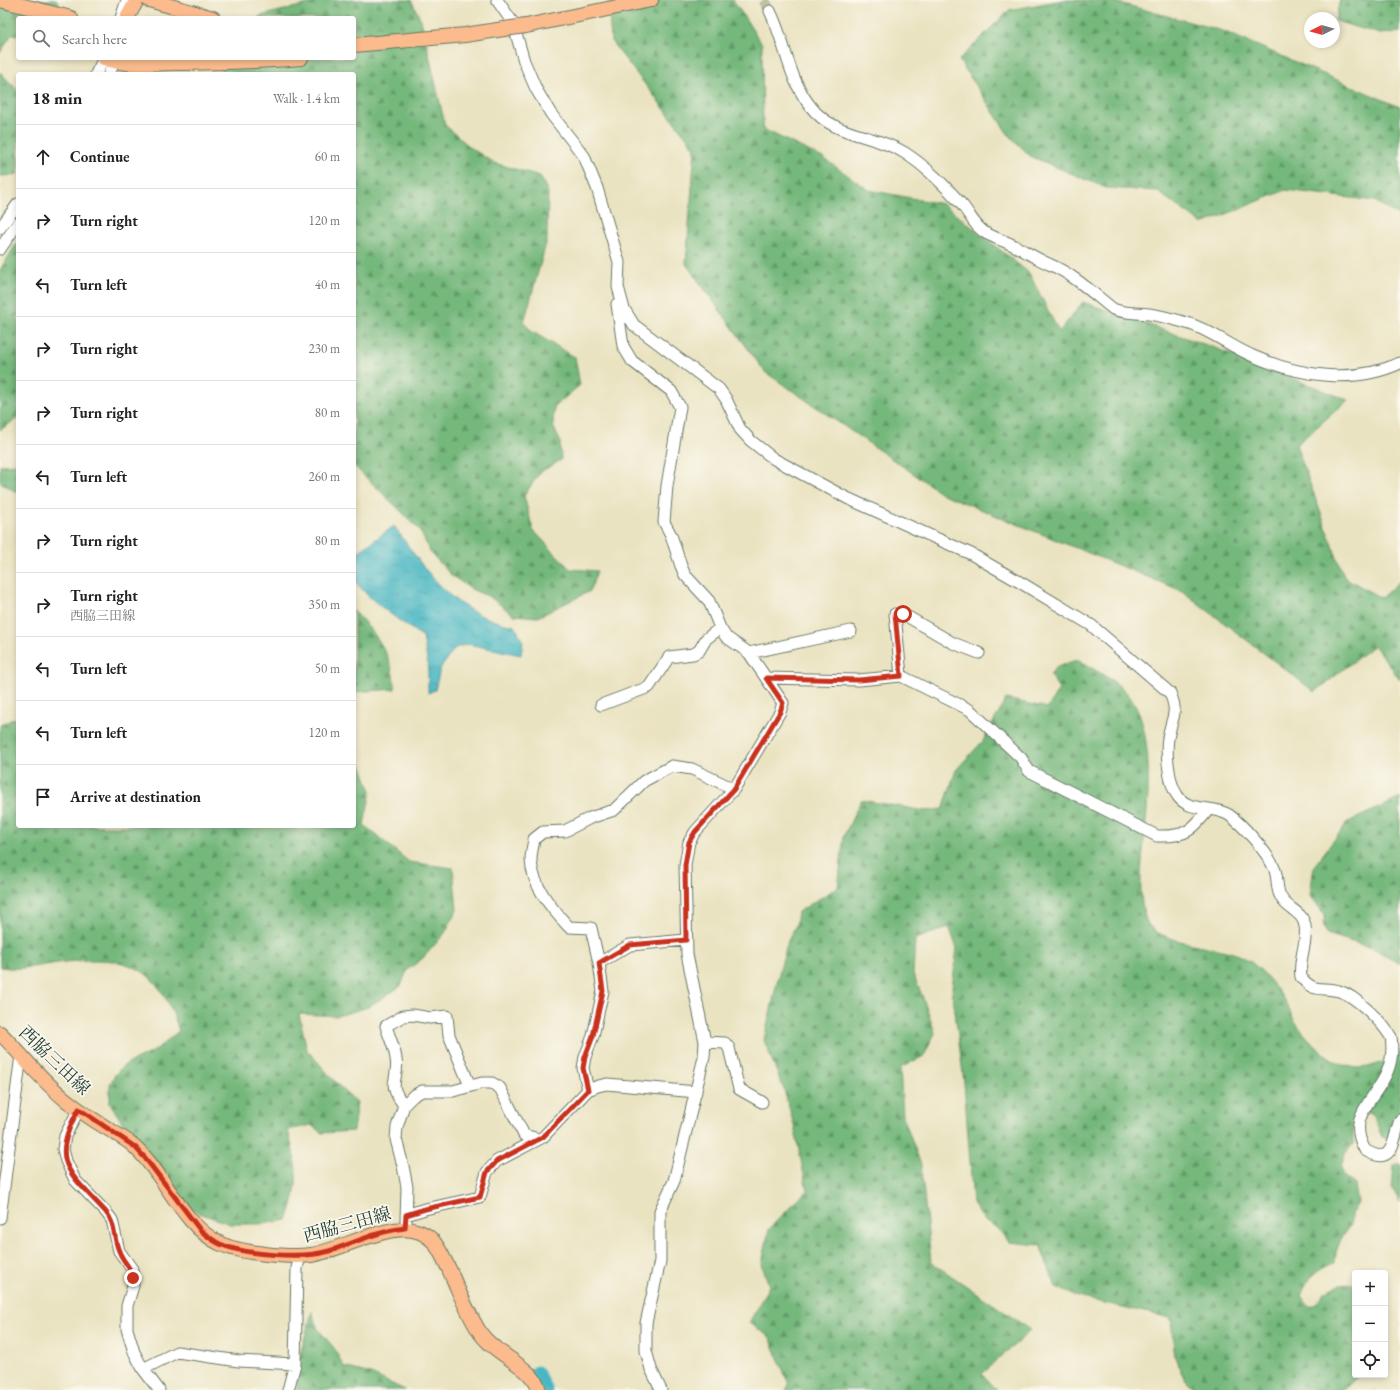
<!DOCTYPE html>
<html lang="en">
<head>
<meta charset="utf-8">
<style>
	body { margin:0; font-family:"EB Garamond","Noto Serif JP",serif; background:#f6f6f6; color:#222 }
	.controls { position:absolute; right:12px; bottom:12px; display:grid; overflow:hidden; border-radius:4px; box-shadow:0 2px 6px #0003 }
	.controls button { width:36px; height:36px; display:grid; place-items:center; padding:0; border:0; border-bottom:1px solid #e0e0e0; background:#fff; color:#222; font:20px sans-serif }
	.compass { position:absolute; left:1304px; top:12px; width:36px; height:36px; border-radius:50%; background:#fff; box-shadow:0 2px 6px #0003; rotate:265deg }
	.stop { position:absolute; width:12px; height:12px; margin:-9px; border:3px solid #c8321e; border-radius:50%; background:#fff }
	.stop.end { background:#c8321e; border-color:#fff; box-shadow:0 1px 4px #0008 }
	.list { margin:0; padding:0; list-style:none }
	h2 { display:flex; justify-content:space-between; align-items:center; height:52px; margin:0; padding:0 16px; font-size:17px }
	h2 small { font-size:13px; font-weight:400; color:#767676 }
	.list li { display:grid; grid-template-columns:26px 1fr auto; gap:12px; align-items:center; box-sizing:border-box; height:64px; padding:0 16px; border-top:1px solid #e0e0e0 }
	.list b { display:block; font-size:15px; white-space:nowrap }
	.list p { margin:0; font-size:13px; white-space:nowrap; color:#767676 }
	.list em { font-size:13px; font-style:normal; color:#767676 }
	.icon { flex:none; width:22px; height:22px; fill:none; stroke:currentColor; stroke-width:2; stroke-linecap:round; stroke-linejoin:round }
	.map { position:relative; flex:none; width:1400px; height:1390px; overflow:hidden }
	.search { position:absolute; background:#fff; box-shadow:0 2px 6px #0003; left:16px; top:16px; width:340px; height:44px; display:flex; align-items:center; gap:10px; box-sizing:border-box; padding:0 14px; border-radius:4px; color:#767676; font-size:15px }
	.panel { position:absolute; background:#fff; box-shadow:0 2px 6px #0003; left:16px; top:72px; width:340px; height:756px; border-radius:4px }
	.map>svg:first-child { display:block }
	.forest { fill:url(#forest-firs); stroke:#4a7a58 }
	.water { fill:url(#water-ripples); stroke:#347a7c }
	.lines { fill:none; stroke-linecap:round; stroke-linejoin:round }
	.river { stroke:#49b7c3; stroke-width:13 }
	.minor-tunnel { stroke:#c1c2a5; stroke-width:11; stroke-dasharray:11 5.5; stroke-linecap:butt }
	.minor-casing { stroke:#667765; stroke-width:13 }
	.major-casing { stroke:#667765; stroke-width:16 }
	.minor { stroke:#fff; stroke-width:11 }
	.major { stroke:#fbbb8d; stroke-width:14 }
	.major-bridge-casing { stroke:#667765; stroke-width:16; stroke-linecap:butt }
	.major-bridge { stroke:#fbbb8d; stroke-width:14 }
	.route { stroke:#c8321e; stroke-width:5 }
	.labels { text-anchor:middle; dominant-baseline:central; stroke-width:3.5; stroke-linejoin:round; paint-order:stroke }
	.street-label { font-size:18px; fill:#1f3d34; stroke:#fbf7ec }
</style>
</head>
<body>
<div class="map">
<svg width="1400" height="1390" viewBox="0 0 1400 1390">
	<defs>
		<pattern id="forest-firs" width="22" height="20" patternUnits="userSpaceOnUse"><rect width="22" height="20" fill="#74b87c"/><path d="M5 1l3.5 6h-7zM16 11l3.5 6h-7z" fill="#5f9766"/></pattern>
		<pattern id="water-ripples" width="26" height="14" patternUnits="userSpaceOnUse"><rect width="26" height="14" fill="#49b7c3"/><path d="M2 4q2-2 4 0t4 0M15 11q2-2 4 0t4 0" fill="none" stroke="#3c969f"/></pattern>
	</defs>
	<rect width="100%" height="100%" fill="#fbf7ec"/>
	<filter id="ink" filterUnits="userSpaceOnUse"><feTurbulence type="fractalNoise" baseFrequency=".025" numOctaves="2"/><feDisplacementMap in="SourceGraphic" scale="8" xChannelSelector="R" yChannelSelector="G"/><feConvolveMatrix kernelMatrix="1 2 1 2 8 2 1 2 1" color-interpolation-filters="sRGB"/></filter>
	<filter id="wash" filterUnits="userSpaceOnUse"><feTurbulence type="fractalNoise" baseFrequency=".012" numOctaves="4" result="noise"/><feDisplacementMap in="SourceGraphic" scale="16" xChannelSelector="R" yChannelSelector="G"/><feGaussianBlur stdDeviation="0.9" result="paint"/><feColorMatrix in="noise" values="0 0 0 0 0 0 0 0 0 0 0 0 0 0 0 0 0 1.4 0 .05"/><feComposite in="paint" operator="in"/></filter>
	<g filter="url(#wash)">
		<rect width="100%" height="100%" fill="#eae3c1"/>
		<!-- forest -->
		<path class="forest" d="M0,0H57L59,4L57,18H18V35L12,34L0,53Z
			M325,0H411L421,20L445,125L471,148L494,163L540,176L548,192L547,240L524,322L531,331L575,357L580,385L554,407L553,426L560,441L561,460L540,472L524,496L533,530L570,569L597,571L590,591L538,617L514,615L490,597L471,589L451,575L431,553L420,531L402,512L354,466V74H221L227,58H354V18H258L260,16Z
			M608,0H733L762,44L763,129L823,158L869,190L943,204L1029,273L1059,332L1083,302L1215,348L1348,400L1296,445L1344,577L1381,598L1400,581V680L1374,645L1315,692L1182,591L943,494L765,372L686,264L695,148L611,41Z
			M1063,0H1108L1223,31L1400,107V217L1375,201L1286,190L1202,224L1157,191L1106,188L1030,156L1008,134L959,60L1009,10Z
			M1340,0H1400V32L1380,34L1335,21Z
			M0,72L18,91V173L16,175L0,176Z
			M18,241V418L0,430V270Z
			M18,464V493L0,482V465Z
			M354,611C377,635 392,654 395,689L354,692Z
			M1077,660C1093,669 1111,678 1124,690C1158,723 1148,806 1143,850C1141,872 1138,898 1146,920C1154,945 1222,945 1243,957C1261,967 1275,985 1285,1002C1290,1010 1293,1019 1298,1026C1314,1047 1340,1073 1368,1067C1382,1063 1390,1060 1400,1050V1137L1390,1140L1382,1137L1373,1115L1362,1111L1353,1128V1144L1345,1154L1341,1167L1344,1176L1355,1185L1358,1203L1351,1214V1224L1342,1236L1336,1252L1335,1262C1318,1269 1306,1278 1301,1296L1310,1306C1316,1304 1317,1300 1322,1296C1331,1287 1343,1282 1355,1285V1375H1360L1341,1390H1199C1172,1376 1174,1345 1171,1318L1078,1297L1056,1287L1040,1245L1009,1242L996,1227L984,1220L973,1204L964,1082L952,988L957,948L949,927L915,939L913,974L922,995L935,1033L924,1056L900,1068L903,1116L921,1165L931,1262L1031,1330L982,1374L997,1390H786L789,1385L770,1337L749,1323L769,1286L762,1264L769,1229L807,1190L794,1125L784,1090L764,1040L780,969L788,941L796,925L798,912L838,887L844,836L861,800L926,811L943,809L956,770L983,741L1006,699L1048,708L1059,689L1050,674L1058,666Z
			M18,717V826H354V746L371,791L364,825L409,862L453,868L457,910L445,933L423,958L407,970L401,986L368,1007L337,1016L299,1014L307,1050L340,1087L357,1102L353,1131L322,1133L311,1125L288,1130C297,1168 301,1183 287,1220L263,1224H230L199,1213L177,1198L132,1138L110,1103V1084L115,1075L123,1066L154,1051L179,1031C157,958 120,954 51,964C31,967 21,970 0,967V725Z
			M1400,798V963L1375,949L1327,934L1323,924L1325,915L1310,895L1314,866L1348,822Z
			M1400,1163V1203L1392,1187L1394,1165Z
			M312,1312L318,1329L334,1348L344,1367L371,1374L405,1390H297L298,1362Z"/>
		<!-- water -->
		<path class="water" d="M394,526C429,575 452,614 515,626L523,642L521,655L468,644L455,648L440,669L435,690L428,693V665L423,637C409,627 357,593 354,577C353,570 354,562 354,555Z"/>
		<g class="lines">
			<!-- river -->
			<path class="river" d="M537,1372L546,1390"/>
		</g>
	</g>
	<g filter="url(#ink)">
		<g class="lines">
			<!-- minor-tunnel -->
			<path class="minor-tunnel" d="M764,0L770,11"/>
			<!-- minor casing -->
			<g class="minor-casing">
				<path id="minor" d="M497,0L513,23L524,61L536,89L551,114L584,156L597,188L619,262L618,287L624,309L634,325L719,389L726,399L740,429L751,441L774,459L847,498L971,554L1023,584L1091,625L1170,693C1178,712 1173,715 1169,733C1165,748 1168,782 1177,795C1188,813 1214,805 1229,815C1242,824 1268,853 1274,868C1279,878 1275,890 1282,899C1289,910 1303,912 1305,926C1308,943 1298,959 1301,977C1314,994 1322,986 1339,991C1356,996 1382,1022 1391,1037C1400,1094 1339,1104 1365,1150C1394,1168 1393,1139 1400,1120
					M770,11C786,43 788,79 811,107C834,137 875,134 905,153C924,165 948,188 963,206C970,215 974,225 984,232C993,238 1006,241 1017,247C1028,253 1039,260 1051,265C1074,275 1094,294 1113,309C1125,314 1136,312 1149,314C1163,316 1177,320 1190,324C1212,331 1231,347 1253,356C1299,376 1353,385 1400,363
					M121,18L127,0
					M96,74L104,58
					M109,74L116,58
					M0,228L18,204
					M0,249L18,223
					M619,304H617L623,346L632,361L671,391L680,407L667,486L664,522L671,535L681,566L685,575L709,601L720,628L726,637L749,653L783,703L780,712L734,789L695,832L689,842L685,865L687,954L705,1042L704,1057L674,1181L660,1211V1261L646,1323V1351L651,1369L661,1390
					M749,653L851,631
					M901,676L895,614H903L953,643L979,653
					M766,678L859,680L901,676L970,710L1021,758L1029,771L1157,836C1185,837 1192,831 1208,810
					M601,705L649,687L669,657L693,654L699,651L706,639L720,628
					M599,963L630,945L686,940
					M705,1042L725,1043L729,1048L739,1089L762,1102
					M588,1090L583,1068L585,1057L593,1036L603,991L599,963L591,928L569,927C552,909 532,886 531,860C531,853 533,846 534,839L543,832L565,831L590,818L614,810L644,781L672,766L692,769L734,789
					M404,1105C385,1082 400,1080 396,1059C395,1048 389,1037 386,1026L403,1016L413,1015L430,1018L447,1016L449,1035L470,1086
					M79,1109L65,1136L63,1149L66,1161L75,1180L106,1212L112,1220L119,1251L132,1269L133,1286L127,1306V1329L134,1352L143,1369L159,1390
					M406,1215L425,1209L480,1197L487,1172L497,1161L543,1137L588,1090L598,1086L607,1084L696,1092
					M0,1218L21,1055
					M406,1222L407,1187L403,1166L396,1139L397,1127L404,1105L413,1096L422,1091H453L482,1083H492L500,1088L524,1135L539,1139
					M143,1369L177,1352L239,1361L295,1364
					M288,1390L295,1364L297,1268L300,1256"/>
			</g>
			<!-- major casing -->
			<g class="major-casing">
				<path id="major" d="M0,0L71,18
					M149,0L213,18
					M127,18L137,0
					M526,26L651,0
					M354,45L465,35L504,29
					M104,58C127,67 155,63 179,63C220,62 261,62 301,58
					M0,1033C22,1055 41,1080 66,1100C80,1111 95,1121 110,1130C118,1135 127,1140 134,1146C165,1174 182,1225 219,1243C238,1253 290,1258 311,1255C346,1250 404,1210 433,1241C440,1249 444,1260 449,1269C458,1290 467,1312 479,1331C494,1355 533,1366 539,1390"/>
			</g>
			<!-- minor -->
			<use href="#minor" class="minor"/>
			<!-- major -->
			<use href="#major" class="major"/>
			<!-- major-bridge casing -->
			<g class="major-bridge-casing">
				<path id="major-bridge" d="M504,29L526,26"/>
			</g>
			<!-- major-bridge -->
			<use href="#major-bridge" class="major-bridge"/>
		</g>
	</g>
	<g class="lines" filter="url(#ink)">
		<!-- route -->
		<path class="route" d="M133,1278C131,1267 123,1262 119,1251C113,1238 116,1223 105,1211C70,1173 48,1162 79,1109L135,1147L146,1159L200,1230C206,1235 213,1241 220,1244C244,1255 304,1259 329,1251C354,1243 378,1231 405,1228L406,1215L425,1209L480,1197L487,1172L497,1161L543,1137L588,1090L583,1068L585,1057L593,1036L603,991L599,963L630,945L686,940L685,865L689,842L695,832L734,789L780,712L783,703L766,678L859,680L901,676L895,614H903"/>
	</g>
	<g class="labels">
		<!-- street labels -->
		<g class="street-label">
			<text transform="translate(55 1060) rotate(44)">西脇三田線</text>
			<text transform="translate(347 1224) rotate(-15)">西脇三田線</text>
		</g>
	</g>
</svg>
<div class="controls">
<button>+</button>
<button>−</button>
<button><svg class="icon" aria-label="locate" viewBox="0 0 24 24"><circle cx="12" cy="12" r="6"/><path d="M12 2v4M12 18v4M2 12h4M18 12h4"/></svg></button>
</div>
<svg class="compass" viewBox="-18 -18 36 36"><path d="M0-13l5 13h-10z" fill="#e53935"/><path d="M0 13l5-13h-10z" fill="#767676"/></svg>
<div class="stop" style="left:903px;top:614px"></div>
<div class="stop end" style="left:133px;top:1278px"></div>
<div class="search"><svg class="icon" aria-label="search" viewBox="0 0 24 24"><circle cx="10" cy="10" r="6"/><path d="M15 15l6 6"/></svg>Search here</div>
<section class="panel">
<h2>18 min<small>Walk · 1.4 km</small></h2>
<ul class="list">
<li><svg class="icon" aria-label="ahead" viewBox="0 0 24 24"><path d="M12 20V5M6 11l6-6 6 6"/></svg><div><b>Continue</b></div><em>60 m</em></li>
<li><svg class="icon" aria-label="right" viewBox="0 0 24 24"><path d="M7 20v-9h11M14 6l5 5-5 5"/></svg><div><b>Turn right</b></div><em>120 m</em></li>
<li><svg class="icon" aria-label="left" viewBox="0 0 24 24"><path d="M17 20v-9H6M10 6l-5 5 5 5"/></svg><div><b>Turn left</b></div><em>40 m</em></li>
<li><svg class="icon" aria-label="right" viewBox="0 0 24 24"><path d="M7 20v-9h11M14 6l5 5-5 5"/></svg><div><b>Turn right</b></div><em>230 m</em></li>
<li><svg class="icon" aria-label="right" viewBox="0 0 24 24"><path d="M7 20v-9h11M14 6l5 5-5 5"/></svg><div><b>Turn right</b></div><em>80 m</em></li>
<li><svg class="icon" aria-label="left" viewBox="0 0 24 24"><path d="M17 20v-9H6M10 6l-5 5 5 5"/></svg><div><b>Turn left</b></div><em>260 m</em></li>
<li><svg class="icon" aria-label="right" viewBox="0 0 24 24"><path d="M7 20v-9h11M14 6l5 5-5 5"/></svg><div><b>Turn right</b></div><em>80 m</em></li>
<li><svg class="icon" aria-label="right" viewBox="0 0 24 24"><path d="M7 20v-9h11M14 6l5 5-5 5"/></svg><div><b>Turn right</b><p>西脇三田線</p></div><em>350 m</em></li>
<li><svg class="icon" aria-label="left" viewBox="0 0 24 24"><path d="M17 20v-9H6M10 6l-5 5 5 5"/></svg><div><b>Turn left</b></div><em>50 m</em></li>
<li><svg class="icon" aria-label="left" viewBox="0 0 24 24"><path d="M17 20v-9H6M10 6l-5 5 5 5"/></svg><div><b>Turn left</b></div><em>120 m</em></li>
<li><svg class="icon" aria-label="arrive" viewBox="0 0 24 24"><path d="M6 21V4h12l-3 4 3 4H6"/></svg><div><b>Arrive at destination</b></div></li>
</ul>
</section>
</div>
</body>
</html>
